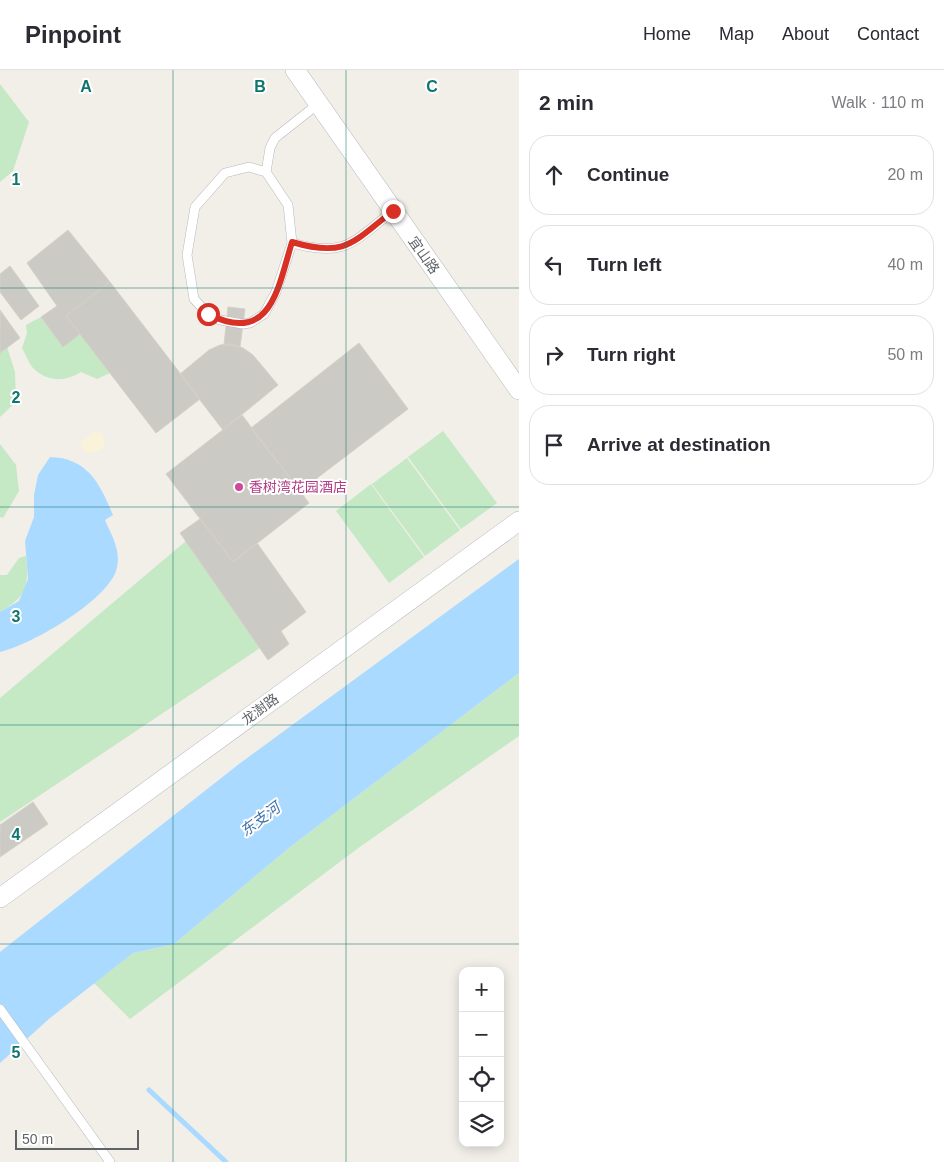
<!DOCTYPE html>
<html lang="en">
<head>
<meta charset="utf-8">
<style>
	body { margin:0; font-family:Helvetica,"Noto Sans SC",sans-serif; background:#f7f7f7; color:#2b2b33 }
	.controls { position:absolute; right:15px; bottom:15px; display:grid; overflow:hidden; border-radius:10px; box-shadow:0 2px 12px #0003 }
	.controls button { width:45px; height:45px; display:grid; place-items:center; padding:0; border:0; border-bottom:1px solid #e1e1e2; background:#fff; color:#2b2b33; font:25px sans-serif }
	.scale { position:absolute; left:15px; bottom:12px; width:124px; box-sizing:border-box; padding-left:5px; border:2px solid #5f6368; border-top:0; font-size:14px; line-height:18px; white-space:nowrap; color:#5f6368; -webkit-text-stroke:4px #fff; paint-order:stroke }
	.stop { position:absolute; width:15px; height:15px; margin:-11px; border:4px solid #d93025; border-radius:50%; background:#fff }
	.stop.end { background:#d93025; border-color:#fff; box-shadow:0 1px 5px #0008 }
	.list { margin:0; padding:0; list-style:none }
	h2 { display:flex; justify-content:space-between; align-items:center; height:65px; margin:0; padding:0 20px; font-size:21px }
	h2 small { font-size:16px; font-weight:400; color:#7c7c81 }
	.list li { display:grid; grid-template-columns:32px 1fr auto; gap:15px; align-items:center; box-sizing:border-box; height:80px; margin:0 10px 10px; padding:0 10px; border:1px solid #e1e1e2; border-radius:20px }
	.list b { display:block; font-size:19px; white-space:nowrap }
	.list em { font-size:16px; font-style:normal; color:#7c7c81 }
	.icon { flex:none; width:28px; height:28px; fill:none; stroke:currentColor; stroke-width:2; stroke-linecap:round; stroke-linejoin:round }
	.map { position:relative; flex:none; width:519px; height:1092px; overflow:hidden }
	header { display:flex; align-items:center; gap:30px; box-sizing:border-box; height:70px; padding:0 25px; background:#fff; border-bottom:1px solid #e1e1e2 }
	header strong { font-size:24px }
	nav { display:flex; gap:28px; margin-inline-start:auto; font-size:18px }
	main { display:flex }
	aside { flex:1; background:#fff }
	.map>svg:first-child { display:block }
	.green { fill:#c5e8c5 }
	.sand { fill:#fbf3d9 }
	.water { fill:#aadaff }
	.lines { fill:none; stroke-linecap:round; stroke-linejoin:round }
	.stream { stroke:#aadaff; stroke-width:5 }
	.building { fill:#cccac5; stroke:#d6d1c6 }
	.lane-casing { stroke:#b5b8bc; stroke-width:10 }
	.street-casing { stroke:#b5b8bc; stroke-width:20 }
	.lane { stroke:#fff; stroke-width:9 }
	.street { stroke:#fff; stroke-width:19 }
	.route { stroke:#d93025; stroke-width:6 }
	.grid { fill:none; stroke:#0f766e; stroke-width:1; stroke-opacity:0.55 }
	.hotel-dot { fill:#d1479c; stroke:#fff; stroke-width:2 }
	.labels { text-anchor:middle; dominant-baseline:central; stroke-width:4; stroke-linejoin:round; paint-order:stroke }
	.street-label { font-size:14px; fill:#5f6368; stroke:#fff }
	.hotel-label { font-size:14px; fill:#b23c85; stroke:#fff; text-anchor:start }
	.water-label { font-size:15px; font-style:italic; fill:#4174aa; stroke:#fff }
	.grid-label { font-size:16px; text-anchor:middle; font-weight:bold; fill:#0f766e; stroke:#fff; stroke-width:4; stroke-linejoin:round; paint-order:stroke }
</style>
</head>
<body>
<header>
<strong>Pinpoint</strong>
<nav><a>Home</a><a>Map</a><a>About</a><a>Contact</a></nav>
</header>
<main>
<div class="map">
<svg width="519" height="1092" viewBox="0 0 519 1092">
	<rect width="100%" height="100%" fill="#f1efe8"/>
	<!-- green -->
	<path class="green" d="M0,14L29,52L13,101L0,112Z
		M41,247L63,276L80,264L110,303L97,309L81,302C66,312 48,312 34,299C29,294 26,285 22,278L27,263L26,255Z
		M7,277L15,302L16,332L0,347V283Z
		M443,361L497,433L461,459L408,387Z
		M0,374L16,395L19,421L3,448L0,447Z
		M407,388L460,460L425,486L372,414Z
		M371,414L424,487L389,513L336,441Z
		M186,471L260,578L0,752V628Z
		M26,486C29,517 27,526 0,542V505H7L19,488Z
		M519,603V666L361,776L130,949L94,913L133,883L174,874L290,777Z"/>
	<!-- sand -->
	<path class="sand" d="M95,362L102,364L105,373L102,380L87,383L81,378V372Z"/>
	<!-- water -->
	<path class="water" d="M50,387C88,388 100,414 113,445L105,450C112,466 122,482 116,501C105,532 31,575 0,582V542L19,531L28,509L25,471L34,447V425L38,405Z
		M519,489V603L290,777L174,874L133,883L50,948L0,993V882L239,694Z"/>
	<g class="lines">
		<!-- stream -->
		<path class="stream" d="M149,1020L226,1092"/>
	</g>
	<!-- building -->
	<path class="building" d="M68,160L110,212L66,246L80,264L63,277L41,247L57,236L27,193Z
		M10,196L39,236L21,250L0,222V204Z
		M110,212L200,329L156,363L66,246Z
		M228,237L245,239L240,277L224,275Z
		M0,240L20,268L0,283Z
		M359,273L408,339L300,421L251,358Z
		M231,274L243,278L253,285L278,315L223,360L180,304L209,280L220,275Z
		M242,345L309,433L233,492L166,404Z
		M200,449L233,492L257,473L306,542L281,561L289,574L268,590L180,463Z
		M33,732L48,754L0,787V755Z"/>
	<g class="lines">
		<!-- lane casing -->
		<g class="lane-casing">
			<path id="lane" d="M249,97L266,102L288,135L292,173L276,222L264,244L250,253L243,254L220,250L208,244L194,229L187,185L195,137L225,103Z
				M266,102L270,78L275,68L318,34
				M292,173C346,188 353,172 393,141
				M0,939L110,1092"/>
		</g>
		<!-- street casing -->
		<g class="street-casing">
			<path id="street" d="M295,0L519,320
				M0,828L519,451"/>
		</g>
		<!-- lane -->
		<use href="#lane" class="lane"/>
		<!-- street -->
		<use href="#street" class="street"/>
	</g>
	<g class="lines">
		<!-- route -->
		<path class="route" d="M208,244C271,276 278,218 292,172C346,188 353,172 393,141"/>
	</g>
	<!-- grid -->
	<path class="grid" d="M173,0V1092M346,0V1092M0,218H519M0,437H519M0,655H519M0,874H519"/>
	<!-- markers -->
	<circle class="hotel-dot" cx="239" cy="417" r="5"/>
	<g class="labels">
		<!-- street labels -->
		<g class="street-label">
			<text transform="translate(424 185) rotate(55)">宜山路</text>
			<text transform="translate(260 639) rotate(-36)">龙澍路</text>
		</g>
		<!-- hotel labels -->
		<g class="hotel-label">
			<text x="249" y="417">香树湾花园酒店</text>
		</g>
		<!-- water labels -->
		<g class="water-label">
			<text transform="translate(260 749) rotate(-37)">东支河</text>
		</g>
	</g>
	<g class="grid-label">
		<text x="86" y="22">A</text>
		<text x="260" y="22">B</text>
		<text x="432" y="22">C</text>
		<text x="16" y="115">1</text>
		<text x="16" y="333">2</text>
		<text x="16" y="552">3</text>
		<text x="16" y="770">4</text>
		<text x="16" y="988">5</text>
	</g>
</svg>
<div class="controls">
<button>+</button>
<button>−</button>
<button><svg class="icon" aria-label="locate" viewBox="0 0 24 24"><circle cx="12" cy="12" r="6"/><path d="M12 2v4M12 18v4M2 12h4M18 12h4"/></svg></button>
<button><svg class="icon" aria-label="layers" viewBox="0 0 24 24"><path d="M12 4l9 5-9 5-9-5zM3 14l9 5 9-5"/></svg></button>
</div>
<div class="scale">50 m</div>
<div class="stop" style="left:208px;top:244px"></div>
<div class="stop end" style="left:393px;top:141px"></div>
</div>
<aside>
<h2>2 min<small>Walk · 110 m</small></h2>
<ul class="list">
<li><svg class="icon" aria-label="ahead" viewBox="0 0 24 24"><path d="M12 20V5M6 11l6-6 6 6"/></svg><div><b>Continue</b></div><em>20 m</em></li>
<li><svg class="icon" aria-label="left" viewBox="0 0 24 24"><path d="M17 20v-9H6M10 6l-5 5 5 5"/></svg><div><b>Turn left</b></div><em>40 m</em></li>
<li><svg class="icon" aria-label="right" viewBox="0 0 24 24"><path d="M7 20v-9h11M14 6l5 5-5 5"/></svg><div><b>Turn right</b></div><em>50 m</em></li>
<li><svg class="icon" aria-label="arrive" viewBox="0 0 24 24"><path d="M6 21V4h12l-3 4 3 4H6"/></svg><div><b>Arrive at destination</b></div></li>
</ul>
</aside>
</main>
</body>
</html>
